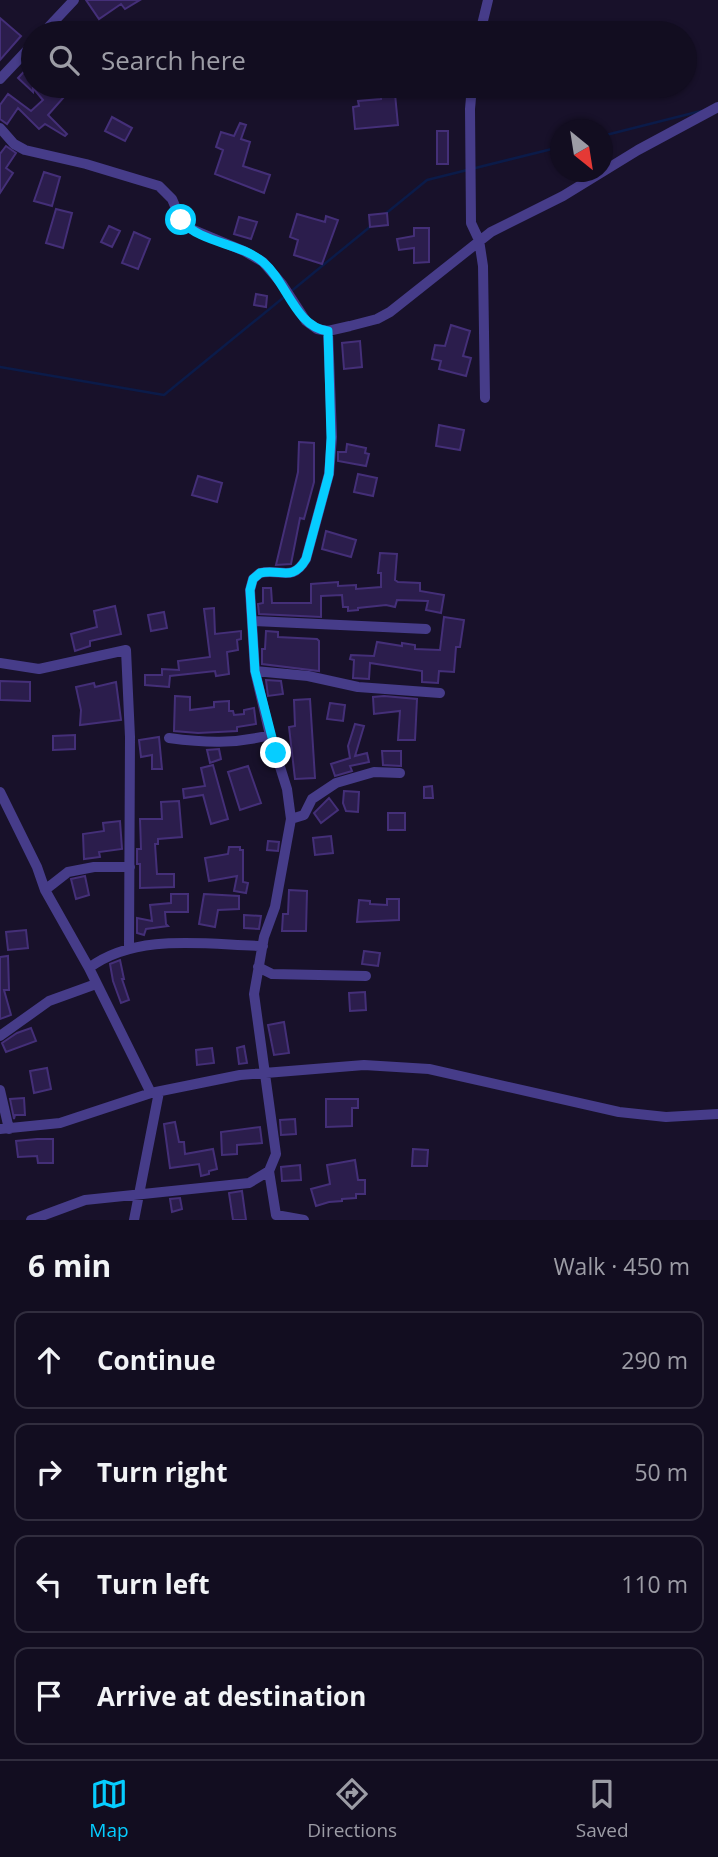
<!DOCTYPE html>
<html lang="en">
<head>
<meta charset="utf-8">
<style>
	body { margin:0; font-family:"Open Sans",sans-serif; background:#1b1629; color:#f1f3f6 }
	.compass { position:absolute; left:550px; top:119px; width:63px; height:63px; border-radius:50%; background:#120d20; box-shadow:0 2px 5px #0004; rotate:150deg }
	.stop { position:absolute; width:21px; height:21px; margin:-16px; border:5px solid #06cdff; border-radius:50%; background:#fff }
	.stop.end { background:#06cdff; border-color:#fff; box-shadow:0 2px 7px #0008 }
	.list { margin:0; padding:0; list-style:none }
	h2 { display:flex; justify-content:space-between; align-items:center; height:91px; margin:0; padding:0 28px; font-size:30px }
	h2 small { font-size:23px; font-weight:400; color:#9c9ca5 }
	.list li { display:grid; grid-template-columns:46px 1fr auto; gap:21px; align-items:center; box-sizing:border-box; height:98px; margin:0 14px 14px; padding:0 14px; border:2px solid #312d3e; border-radius:14px }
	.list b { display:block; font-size:26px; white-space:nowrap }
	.list em { font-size:23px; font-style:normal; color:#9c9ca5 }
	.icon { flex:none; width:38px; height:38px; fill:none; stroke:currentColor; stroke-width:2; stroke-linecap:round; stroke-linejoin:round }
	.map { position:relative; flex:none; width:718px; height:1220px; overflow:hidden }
	.search { position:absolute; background:#120d20; box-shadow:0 2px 5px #0004; left:21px; right:21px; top:21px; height:77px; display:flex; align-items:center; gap:18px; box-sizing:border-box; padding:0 24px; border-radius:38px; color:#9c9ca5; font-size:26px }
	.sheet { height:539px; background:#120d20 }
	nav { display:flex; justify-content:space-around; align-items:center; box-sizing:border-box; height:98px; border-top:2px solid #312d3e; background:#120d20; font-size:19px; color:#9c9ca5 }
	nav a { display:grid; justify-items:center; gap:4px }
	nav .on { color:#06cdff }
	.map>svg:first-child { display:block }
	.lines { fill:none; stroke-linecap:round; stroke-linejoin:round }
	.stream { stroke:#0b1b49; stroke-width:2.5 }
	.building { fill:#2b1d4c; stroke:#442f78; stroke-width:2 }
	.minor { stroke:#463c89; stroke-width:10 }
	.route { stroke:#06cdff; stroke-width:9 }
</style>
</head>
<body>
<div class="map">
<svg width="718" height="1220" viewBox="0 0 718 1220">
	<rect width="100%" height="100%" fill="#18112a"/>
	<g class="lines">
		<!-- stream -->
		<path class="stream" d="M602,136L701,111
			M384,215L427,180L560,147
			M0,367L164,395L371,226"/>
	</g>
	<!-- building -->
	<path class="building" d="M86,0H140L125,9L121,4L99,19Z
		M0,18L21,36L0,60Z
		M71,23L79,33H57Z
		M33,62V86H55L64,97L48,115L67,134L65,136L45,124L39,129L18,108L7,124L0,119V105L8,94L31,111L43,100L33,88V92L18,78Z
		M395,94L398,125L355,129L353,107L359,106L358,101L381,99V95Z
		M112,117L132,128L125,141L105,131Z
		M240,123L246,125L241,139L250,142L243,166L270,175L264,193L215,174L223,150L216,147L221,132L234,136Z
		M437,131H448V164H437Z
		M6,146L16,153L6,168L13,173L0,193V154Z
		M44,172L60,177L52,206L34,201Z
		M56,209L72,213L63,248L46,243Z
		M387,213L388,225L370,227L369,215Z
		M297,214L325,222L326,216L338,220L322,264L294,255L298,240L290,237Z
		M239,217L257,222L251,239L234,234Z
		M109,226L120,231L112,247L101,242Z
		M414,228H429V262L414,263V248L399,250L397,239L414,236Z
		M134,232L150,239L138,269L122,263Z
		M256,294L267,296L266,307L254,305Z
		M451,325L470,331L463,356L471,358L466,376L439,369L441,361L432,359L435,345L445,346Z
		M360,341L362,367L344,369L342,343Z
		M439,425L464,430L460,450L436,446Z
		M299,442L314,443V482L304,519L300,518L291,564L276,565L298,472Z
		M347,444L366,448L365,453L369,454L366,466L338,461V452H346Z
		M358,474L377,478L373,496L354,492Z
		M198,476L222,483L217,502L192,495Z
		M326,531L356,540L351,557L322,549Z
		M380,553L397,554L395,580L398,582L420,583V591L444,595L441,613L426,610L428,601L397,600L395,607L386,605L358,608V610L348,611V607H343L342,595L321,596V617L259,614L258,604L263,603V588H271L272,603H311V584L338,582V586L356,585V589L381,587V573H378Z
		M115,606L121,634L90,641V646L75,651L71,634L97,627L94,611Z
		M214,608L215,634L241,631V639L237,640L238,650L227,652L229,674L216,676L215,671L170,676L169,687L145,685V675H162V669L179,670L178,661L210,657L204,609Z
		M164,612L167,628L151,631L148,615Z
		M444,617L464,620L460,647H456L454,672L439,671L438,683L422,682V671L370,663L369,679L353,678L354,660L350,659L351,655L374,656L377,642L402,646V643L415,645V649L440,650Z
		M266,631L278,632V637L317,639L319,641V671L262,664V649H265Z
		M266,680L281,681L283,694L268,696Z
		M0,681L30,682V701L0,700Z
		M116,682L121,720L80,725L81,710L76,687L94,683L95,687Z
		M175,696L190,697V710L214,707V702L229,701V711H233L234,715L244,714V710L254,708L256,724L237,727V731L198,733L174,731Z
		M384,696L417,699L415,740H398L400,711L374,714L373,697Z
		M310,699L315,778L295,779L289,727L295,726L294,700Z
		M330,703L345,705L343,721L327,719Z
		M355,724L364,726L355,756L367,753L369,762L350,766L352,771L335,776L331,764L350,758L348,746Z
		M75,735V749L53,750V736Z
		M159,737L162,769H152V755L141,757L139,740Z
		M219,749L221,759L210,763L207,750Z
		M382,751H401V766L383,765Z
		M213,765L228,819L211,824L203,795L184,798L183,789L205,786L201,768Z
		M248,766L261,803L240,810L228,772Z
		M432,786L433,798H424V787Z
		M344,791L359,792L358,812L346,811L343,803Z
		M329,798L338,810L321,823L314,813Z
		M179,801L182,837L158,839V844H155L157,874H174V887L140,888V864H137V849H141L140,819H162L161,802Z
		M388,813H405V830H388Z
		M120,821L122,849L99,852L100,857L84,859L83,834L104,831L103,823Z
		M331,836L333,853L315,855L313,838Z
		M268,841L279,842L278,851L267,850Z
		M229,847H240V850H243V882L248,883L246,893L234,891L237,876L209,881L205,858L228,854Z
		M85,876L89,895L76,899L71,879Z
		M289,890L307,891L306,931H282L283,914H288Z
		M171,894H188V912H165L166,924L168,926L146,929L144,935L137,933V918L152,921L150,905L171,903Z
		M204,894L239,896V909L218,910L215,927L199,924Z
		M387,899H399V920L357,922L359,900L370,901V904L387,905Z
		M244,915L261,916L259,929L244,928Z
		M26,930L28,948L8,950L6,932Z
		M364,951L380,953L378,966L362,964Z
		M8,956L9,990H4L11,1015L0,1019V957Z
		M120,960L124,979H122L129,1000L121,1003L113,981L110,964Z
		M365,992L366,1010L350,1011L349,993Z
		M284,1022L289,1053L274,1055L268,1025Z
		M31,1028L36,1041L6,1052L2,1043L17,1033Z
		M244,1046L247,1063L239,1064L237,1048Z
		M212,1048L214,1063L197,1065L196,1050Z
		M47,1068L51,1089L34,1093L30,1071Z
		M24,1098L25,1115H15L14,1119L10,1099Z
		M326,1099H358V1108H352V1126L326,1127Z
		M295,1119L296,1134L281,1135L280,1120Z
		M175,1122L179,1142H184L185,1154L213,1149L217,1169L209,1171V1174L201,1176L199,1164L170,1168L164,1124Z
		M260,1127L262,1143L237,1145V1154L222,1155L221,1132Z
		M37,1139H53V1163H38L37,1156L18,1157L16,1141Z
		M413,1149L428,1150L427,1166H412Z
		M355,1160L358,1180H365V1194H356V1198L342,1199V1201L329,1202L316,1206L311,1189L330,1184L327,1165Z
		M300,1165L301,1180L282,1181L281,1167Z
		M242,1191L246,1220H233L229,1193Z
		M180,1198L182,1209L172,1212L170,1199Z"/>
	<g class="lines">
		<!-- minor -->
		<path class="minor" d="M43,33L74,0
			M480,33L488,0
			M0,79L33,44
			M472,86L470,109L471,223L479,240L483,266L485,398
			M0,128L14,144L25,150L86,164L159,186L172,199L181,220L189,228L244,251L263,262L282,284L306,321L317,329L328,331L350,326L377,319L390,312L491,232L563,196L638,150L718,107
			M253,621L426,629
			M0,663L39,669L126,650L130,737L129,949
			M255,671L308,676L358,687L440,693
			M169,738C206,743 234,744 270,735
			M0,792L37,867L45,890L89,968L151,1093
			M291,819L304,815L312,799L336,783L374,772L400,773
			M45,890L68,872L94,867H130
			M258,967L272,974L366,976
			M89,968C137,932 207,945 263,946
			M0,1036L49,1001L96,984
			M0,1090L9,1129
			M0,1129L60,1123L151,1093L240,1075L364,1065L429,1069L619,1112L666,1117L718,1114
			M269,1171L276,1215L304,1220
			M31,1220L85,1200L249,1183L269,1171L276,1154L254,994L264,937L275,907L291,819L287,789L270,735L255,671L250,590L253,579L260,573C281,568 292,583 306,559L329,474L332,437L328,331
			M134,1220L159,1092"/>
	</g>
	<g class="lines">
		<!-- route -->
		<path class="route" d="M181,220C201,244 239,242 263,262C287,282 295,327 328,331L331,438L329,474L306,559C292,583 281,568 260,573L253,579L250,590L255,671L276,753"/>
	</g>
</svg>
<svg class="compass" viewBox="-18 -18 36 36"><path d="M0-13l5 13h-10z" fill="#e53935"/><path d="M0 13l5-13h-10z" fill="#9c9ca5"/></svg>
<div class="stop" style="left:181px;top:220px"></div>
<div class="stop end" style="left:276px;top:753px"></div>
<div class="search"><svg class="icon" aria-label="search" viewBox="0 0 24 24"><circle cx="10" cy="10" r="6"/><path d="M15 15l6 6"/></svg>Search here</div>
</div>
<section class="sheet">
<h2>6 min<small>Walk · 450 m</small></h2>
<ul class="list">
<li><svg class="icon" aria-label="ahead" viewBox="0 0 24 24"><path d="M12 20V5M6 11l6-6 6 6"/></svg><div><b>Continue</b></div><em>290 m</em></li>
<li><svg class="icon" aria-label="right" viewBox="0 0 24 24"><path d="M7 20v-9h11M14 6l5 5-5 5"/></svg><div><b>Turn right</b></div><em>50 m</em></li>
<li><svg class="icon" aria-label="left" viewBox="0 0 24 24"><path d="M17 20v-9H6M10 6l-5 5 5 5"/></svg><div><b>Turn left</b></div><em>110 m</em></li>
<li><svg class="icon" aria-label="arrive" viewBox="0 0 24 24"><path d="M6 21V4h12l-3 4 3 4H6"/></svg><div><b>Arrive at destination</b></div></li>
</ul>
</section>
<nav>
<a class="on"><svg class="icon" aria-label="map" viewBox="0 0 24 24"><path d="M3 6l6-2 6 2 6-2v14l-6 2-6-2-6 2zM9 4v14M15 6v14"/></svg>Map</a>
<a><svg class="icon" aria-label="directions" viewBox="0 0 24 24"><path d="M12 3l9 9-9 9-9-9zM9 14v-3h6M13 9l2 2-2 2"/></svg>Directions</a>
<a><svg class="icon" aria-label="saved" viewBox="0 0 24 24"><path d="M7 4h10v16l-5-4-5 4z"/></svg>Saved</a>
</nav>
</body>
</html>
